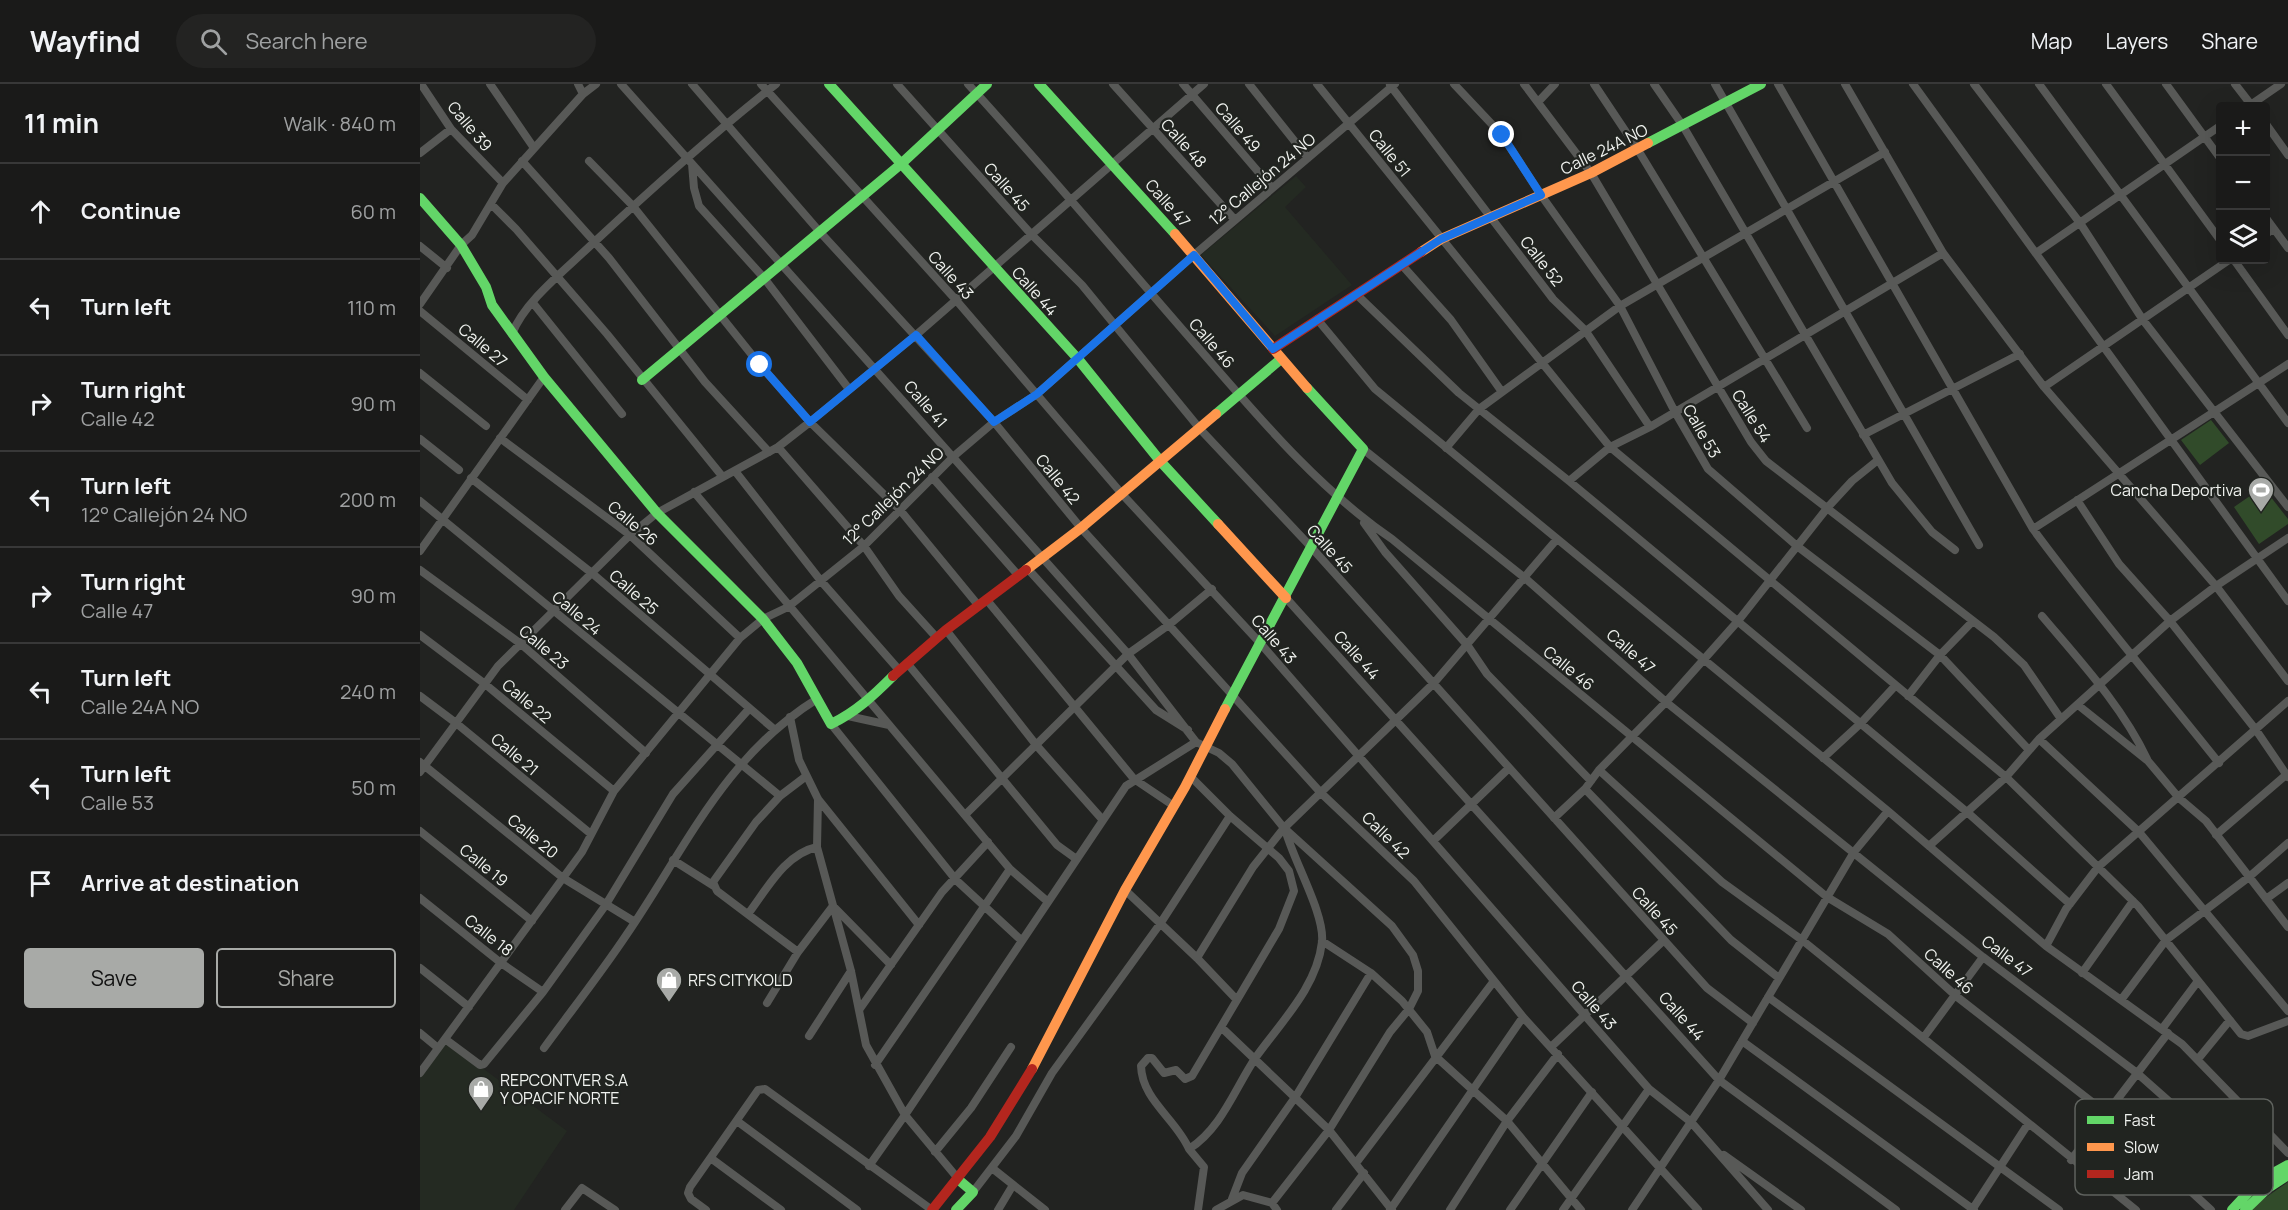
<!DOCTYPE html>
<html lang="en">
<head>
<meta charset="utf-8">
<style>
	body { margin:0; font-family:Manrope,sans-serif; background:#232322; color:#f1f3f6 }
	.controls { position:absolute; right:18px; top:18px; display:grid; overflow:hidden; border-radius:6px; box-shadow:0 6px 24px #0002 }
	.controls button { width:54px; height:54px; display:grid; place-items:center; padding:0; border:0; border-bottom:2px solid #383838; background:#1a1a19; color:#f1f3f6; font:30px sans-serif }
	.stop { position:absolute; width:18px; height:18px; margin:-14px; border:4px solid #1a73e8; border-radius:50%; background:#fff }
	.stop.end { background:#1a73e8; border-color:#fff; box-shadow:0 2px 6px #0008 }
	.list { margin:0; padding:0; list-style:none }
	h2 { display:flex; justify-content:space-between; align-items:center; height:78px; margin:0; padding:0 24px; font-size:26px }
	h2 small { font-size:20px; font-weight:400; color:#9fa1a2 }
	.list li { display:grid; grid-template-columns:39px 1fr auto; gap:18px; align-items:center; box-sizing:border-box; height:96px; padding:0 24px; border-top:2px solid #383838 }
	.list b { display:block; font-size:22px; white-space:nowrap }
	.list p { margin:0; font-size:20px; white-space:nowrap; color:#9fa1a2 }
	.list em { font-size:20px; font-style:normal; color:#9fa1a2 }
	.actions { display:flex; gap:12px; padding:18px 24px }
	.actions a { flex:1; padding:14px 0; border:2px solid #a8aaa7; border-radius:6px; text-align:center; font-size:21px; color:#a8aaa7 }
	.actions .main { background:#a8aaa7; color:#111 }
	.icon { flex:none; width:33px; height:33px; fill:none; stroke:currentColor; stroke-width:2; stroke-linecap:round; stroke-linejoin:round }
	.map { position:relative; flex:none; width:1868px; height:1126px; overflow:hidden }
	header { display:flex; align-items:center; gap:36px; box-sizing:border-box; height:84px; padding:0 30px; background:#1a1a19; border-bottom:2px solid #383838 }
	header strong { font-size:28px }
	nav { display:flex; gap:33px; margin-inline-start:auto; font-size:21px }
	.search { width:420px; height:54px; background:#232322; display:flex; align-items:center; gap:15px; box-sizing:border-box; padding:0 21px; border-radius:33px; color:#9fa1a2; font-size:22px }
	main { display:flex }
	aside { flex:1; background:#1a1a19 }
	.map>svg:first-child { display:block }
	.built { fill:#242a22 }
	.green { fill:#314b2a }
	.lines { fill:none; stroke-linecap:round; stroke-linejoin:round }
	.street { stroke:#585957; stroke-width:8 }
	.fast { stroke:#63d668; stroke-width:10 }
	.slow { stroke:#ff974d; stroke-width:10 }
	.jam { stroke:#b3261e; stroke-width:10 }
	.route { stroke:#1a73e8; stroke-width:8 }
	.labels { text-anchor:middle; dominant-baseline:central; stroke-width:4.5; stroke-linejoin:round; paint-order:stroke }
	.street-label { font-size:16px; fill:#f0f2ef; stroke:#212420 }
	.poi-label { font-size:16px; fill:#f0f2ef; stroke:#212420; text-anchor:start }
	.key { fill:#212420; stroke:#5f625e; stroke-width:1.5 }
	.key-label { font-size:16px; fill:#f0f2ef }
</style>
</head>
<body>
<header>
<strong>Wayfind</strong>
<div class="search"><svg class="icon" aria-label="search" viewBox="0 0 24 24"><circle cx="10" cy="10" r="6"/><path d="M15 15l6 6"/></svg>Search here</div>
<nav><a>Map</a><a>Layers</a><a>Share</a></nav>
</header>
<main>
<aside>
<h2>11 min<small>Walk · 840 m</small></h2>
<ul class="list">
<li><svg class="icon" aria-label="ahead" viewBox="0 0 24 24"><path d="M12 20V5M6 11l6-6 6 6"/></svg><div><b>Continue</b></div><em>60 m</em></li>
<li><svg class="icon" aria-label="left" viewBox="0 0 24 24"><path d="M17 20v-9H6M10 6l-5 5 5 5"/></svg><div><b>Turn left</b></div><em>110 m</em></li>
<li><svg class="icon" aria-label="right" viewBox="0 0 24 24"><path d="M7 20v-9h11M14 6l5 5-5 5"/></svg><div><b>Turn right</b><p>Calle 42</p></div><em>90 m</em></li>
<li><svg class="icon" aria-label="left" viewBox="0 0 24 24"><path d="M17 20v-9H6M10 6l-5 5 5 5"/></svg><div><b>Turn left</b><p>12° Callejón 24 NO</p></div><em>200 m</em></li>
<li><svg class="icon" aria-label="right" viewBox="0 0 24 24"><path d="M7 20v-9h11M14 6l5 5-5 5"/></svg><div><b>Turn right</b><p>Calle 47</p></div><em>90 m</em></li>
<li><svg class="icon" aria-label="left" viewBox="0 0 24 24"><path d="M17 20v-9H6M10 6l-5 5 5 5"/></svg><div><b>Turn left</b><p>Calle 24A NO</p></div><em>240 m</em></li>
<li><svg class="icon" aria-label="left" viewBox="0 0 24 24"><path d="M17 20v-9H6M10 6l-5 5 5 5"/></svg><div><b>Turn left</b><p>Calle 53</p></div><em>50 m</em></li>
<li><svg class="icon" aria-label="arrive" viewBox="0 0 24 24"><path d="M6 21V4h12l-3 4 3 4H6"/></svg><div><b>Arrive at destination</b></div></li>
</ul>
<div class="actions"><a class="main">Save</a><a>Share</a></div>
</aside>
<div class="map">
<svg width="1868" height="1126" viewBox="0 0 1868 1126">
	<rect width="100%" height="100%" fill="#222321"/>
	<!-- built -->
	<path class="built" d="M876,92L886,103L865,123L932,201L855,252L781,171Z
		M25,956L147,1047L94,1126H0V989Z"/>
	<!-- green -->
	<path class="green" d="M1791,336L1809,359L1780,381L1761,356Z
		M1843,403L1868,435V440L1839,460L1814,423Z
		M1868,1098V1126H1830L1832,1123Z"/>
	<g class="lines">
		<!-- street -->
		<path class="street" d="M1,0L31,45L83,99
			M70,0L114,64
			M158,0L163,10
			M201,0L708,570L776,658L799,669L812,680L864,744L972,842L993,871L998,887V907L989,925L970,948L909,1046L852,1119
			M272,0L399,147L574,338L661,444L901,709L994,797L1103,933L1278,1126
			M341,0L536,216L702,410L841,560L1229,1005L1271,1038L1348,1126
			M477,0L611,150L662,201L780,345L891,463L1287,904L1333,939
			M548,0C626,85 700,174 776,261C836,330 897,404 972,455L1407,813L1468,850L1536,912L1686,1029L1791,1126
			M693,0L815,136
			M763,0L852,104
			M829,0L888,74
			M897,0L1190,363L1586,693L1718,822L1821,950L1828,952L1868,937
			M1034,0L1082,51L1121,111L1200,222L1255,328L1288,385L1377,462L1520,571L1609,666
			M1104,0L1171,89L1331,358L1346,377L1574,553L1604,581L1641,635
			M1174,0L1218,66L1387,344
			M1234,0L1263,42L1472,399L1512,448L1535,466
			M1295,0L1559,461
			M1358,0L1613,445C1672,525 1737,601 1799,679
			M1425,0L1523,169L1624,303L1796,502L1868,597
			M1493,0L1868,517
			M1554,0L1660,139L1723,236L1868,423
			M1619,0L1868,339
			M1686,0L1800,156
			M1746,0L1800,74
			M1815,0L1832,22
			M970,1L1133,215L1165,246L1230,343
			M1119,17L1135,0
			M1829,22L1861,0
			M1846,40L1868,71
			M0,69L31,45
			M102,77L189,174L285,298L349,368
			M169,77L212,121L340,281L390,338L480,426L558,521
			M272,80L274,104L279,122L344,194L429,305
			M71,120L96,145L187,250L302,392
			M1846,134L1868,164
			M1846,150L1853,145
			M0,162L27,184
			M1616,169L1800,42
			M1814,176L1868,251
			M981,180L1031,236L1082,308
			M936,210L1039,309L1149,397L1547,728L1650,820
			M113,219L202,330
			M0,220L41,161L52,151L83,99L163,10L176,0
			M0,227L108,316
			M897,235L955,305L1468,727L1626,862L1762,960L1868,1069
			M92,250C104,218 145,186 170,162C230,106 291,51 356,0
			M0,289L66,342
			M1624,303L1809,176
			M1443,351L1600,270
			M80,354L210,451L320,554
			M0,355L39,386
			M358,363L444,462L479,512L517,554
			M1026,364L1059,325L1200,222L1465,68
			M943,365L1105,494L1246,618L1563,873L1717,989L1839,1097
			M315,387L401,497L479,586
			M512,393L598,491
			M51,394L173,490L355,646
			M1149,397L1190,363L1230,343L1523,169
			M274,408L590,785L627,817
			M1657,416L1699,480L1750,537L1836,646L1868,693
			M0,417L360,712
			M944,439L965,468L1048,562L1067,590L1171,697
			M1613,445L1868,280
			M0,467L124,293
			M607,484L736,626L768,646
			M0,486L101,560L226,669
			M866,514L1299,996L1476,1126
			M566,515L714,695L754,722
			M1622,532C1660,577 1702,622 1727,675
			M526,546L617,662L681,734
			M0,551L65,600L194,707
			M487,579L637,761L655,774
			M0,612L36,639L171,750
			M1488,612L1520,571L1553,537
			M1658,621L1728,677L1759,714L1786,737L1868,843
			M428,632L469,641
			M370,633L379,676L398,715L499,841
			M411,640L536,796L601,856
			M1619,655L1719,748L1868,927
			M1403,674L1441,639L1475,602
			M0,678L143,794L215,838
			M1179,686L1302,798L1382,856L1716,1126
			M0,688L78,582L210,451L237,429L358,363L390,338L496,251L784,0
			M1165,705L1311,856L1359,894
			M398,715L397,763L431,887L446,961L485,1031L449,1082
			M546,730L708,570L750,540L792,505
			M1134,734L1165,705L1179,686L1246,618L1318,537L1408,423L1432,397L1458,376
			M0,747L112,837
			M1796,751L1866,691
			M1013,757L1089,684
			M1509,762L1586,693L1619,655L1750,537L1796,502L1868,454
			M253,776L294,802
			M705,806L777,874L817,916
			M0,814L81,879L123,908
			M1846,815L1868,799
			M328,830C347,805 365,770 397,763
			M902,857L951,889L982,917L1007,948L1015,972L1087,1037L1161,1126
			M1626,862L1646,825L1678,783L1868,617
			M378,868L297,807L293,798L336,738L360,712L385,693
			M777,874L833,783L864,744L1014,599L1137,455
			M0,884L49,923
			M1662,889L1713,817
			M1348,913L1639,1126
			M1701,916L1746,856L1829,793L1868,759
			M347,919L378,868L413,822L471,881
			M439,926L522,808L568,758
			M801,943L909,1046L972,1126
			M1742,945L1778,897
			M0,949L18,964
			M389,952L431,887
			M1504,953L1563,873
			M25,955L60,981L64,980L123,908L185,822L253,710L329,625
			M1322,957L1554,1126
			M1131,963L1244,856
			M124,964C151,927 181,889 207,850C265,765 305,672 397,615
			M1778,975L1810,936
			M455,981L590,785
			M0,989L162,768L194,707L320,554L343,535L368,523L444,462L534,372L574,338L617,310L774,171L975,0
			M317,1037L437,1126
			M769,1065C756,1035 722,1016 721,982L728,974H732L744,989L756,986L765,995L772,992L859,845L874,807L869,787L859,774L810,732L771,693
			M515,1068L551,1024L591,963
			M1304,1071L1381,1126
			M292,1075L361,1126
			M1651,1076L1748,949
			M936,1079L1074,897
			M572,1084L625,1126
			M540,1097L485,1031L706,702L776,658
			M553,1108L596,1052L632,989L740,840L810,732
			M812,1115L822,1089L876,1012L951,889
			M145,1126L162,1104L195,1126
			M286,1126L271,1115L268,1109L270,1103L338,1006L345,1005L512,1126
			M578,1126L593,1101
			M778,1126L784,1083L769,1065C802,1044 815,1004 836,973C861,938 897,903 902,858C905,830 873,776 865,745
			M796,1126L823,1111L852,1119L857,1126
			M916,1126L944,1089
			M970,1126L1103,933
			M1030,1126L1087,1037L1138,970
			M1090,1126L1172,1008
			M1143,1126L1229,1005
			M1212,1126L1299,996L1434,768L1468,727
			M1552,1126L1608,1040"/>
		<!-- fast -->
		<path class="fast" d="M409,0L658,275L741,378L798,440
			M619,0L755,150
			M1228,59L1341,0
			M0,114L41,161L66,203L72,221L124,293L237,429L343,535L377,579L411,640C436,628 454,611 473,592
			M222,296L481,80L567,0
			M796,330L861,275
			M805,625L943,365L887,304
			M536,1126L553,1108L540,1097
			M1812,1126L1839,1097L1868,1081
			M1825,1126L1848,1104L1868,1091"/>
		<!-- slow -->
		<path class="slow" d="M755,150L887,304
			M1001,168L1021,155L1171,89L1228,59
			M798,440L866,514
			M606,486L661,444L796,330
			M612,985L705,806L765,703L805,625"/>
		<!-- jam -->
		<path class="jam" d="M853,265L1001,168
			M473,592L526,546L606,486
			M512,1126L570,1053L612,985"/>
	</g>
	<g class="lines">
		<!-- route -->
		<path class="route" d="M340,281L390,338L496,251L574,338L617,310L774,171L853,265L1021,155L1121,111L1082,51"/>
	</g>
	<!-- icons -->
	<defs>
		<g id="stadium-pin" transform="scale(1.35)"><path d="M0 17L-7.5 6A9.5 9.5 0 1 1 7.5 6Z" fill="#a8aaa7" stroke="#212420"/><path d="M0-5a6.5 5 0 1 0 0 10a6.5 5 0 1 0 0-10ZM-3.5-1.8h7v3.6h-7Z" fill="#fff"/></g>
		<g id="shop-pin" transform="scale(1.35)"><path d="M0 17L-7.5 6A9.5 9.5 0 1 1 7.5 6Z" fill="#a8aaa7" stroke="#212420"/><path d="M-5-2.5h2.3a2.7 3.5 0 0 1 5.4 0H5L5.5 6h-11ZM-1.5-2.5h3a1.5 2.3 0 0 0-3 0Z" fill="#fff"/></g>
	</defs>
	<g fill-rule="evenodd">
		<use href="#stadium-pin" x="1841" y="406"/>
		<use href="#shop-pin" x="249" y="896"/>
		<use href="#shop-pin" x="61" y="1005"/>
	</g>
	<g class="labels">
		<!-- street labels -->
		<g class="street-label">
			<text transform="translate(50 42) rotate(50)">Calle 39</text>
			<text transform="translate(818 43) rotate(49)">Calle 49</text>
			<text transform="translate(764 59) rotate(48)">Calle 48</text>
			<text transform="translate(1184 65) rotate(-26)">Calle 24A NO</text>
			<text transform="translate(970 69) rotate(51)">Calle 51</text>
			<text transform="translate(842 95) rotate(-40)">12° Callejón 24 NO</text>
			<text transform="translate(587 103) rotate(48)">Calle 45</text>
			<text transform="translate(748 119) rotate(48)">Calle 47</text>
			<text transform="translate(1122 177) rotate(52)">Calle 52</text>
			<text transform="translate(531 191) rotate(48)">Calle 43</text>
			<text transform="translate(615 207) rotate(48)">Calle 44</text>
			<text transform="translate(792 259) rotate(49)">Calle 46</text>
			<text transform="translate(63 261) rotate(40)">Calle 27</text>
			<text transform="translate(506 320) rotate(49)">Calle 41</text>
			<text transform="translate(1332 332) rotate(58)">Calle 54</text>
			<text transform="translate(1282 347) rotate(60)">Calle 53</text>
			<text transform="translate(638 395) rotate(51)">Calle 42</text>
			<text transform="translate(473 412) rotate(-44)">12° Callejón 24 NO</text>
			<text transform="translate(213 439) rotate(40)">Calle 26</text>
			<text transform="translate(910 465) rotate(48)">Calle 45</text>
			<text transform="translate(214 508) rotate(41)">Calle 25</text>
			<text transform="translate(157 529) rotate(40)">Calle 24</text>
			<text transform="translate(854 555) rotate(49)">Calle 43</text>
			<text transform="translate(124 563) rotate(40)">Calle 23</text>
			<text transform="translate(1211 567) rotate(41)">Calle 47</text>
			<text transform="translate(937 571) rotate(48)">Calle 44</text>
			<text transform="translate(1149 584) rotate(39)">Calle 46</text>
			<text transform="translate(107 617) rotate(40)">Calle 22</text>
			<text transform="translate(95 670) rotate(40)">Calle 21</text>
			<text transform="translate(966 751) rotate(44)">Calle 42</text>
			<text transform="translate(113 752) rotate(39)">Calle 20</text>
			<text transform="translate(64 781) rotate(39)">Calle 19</text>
			<text transform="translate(1235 827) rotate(48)">Calle 45</text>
			<text transform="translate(69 851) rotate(38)">Calle 18</text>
			<text transform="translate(1587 872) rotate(37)">Calle 47</text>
			<text transform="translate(1529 887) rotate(42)">Calle 46</text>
			<text transform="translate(1174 921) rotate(49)">Calle 43</text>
			<text transform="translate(1262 932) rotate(48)">Calle 44</text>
		</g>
		<!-- poi labels -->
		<g class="poi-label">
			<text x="1822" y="406" text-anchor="end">Cancha Deportiva</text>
			<text x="268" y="896">RFS CITYKOLD</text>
			<text x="80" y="996">REPCONTVER S.A<tspan x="80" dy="18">Y OPACIF NORTE</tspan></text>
		</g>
	</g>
	<!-- legend -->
	<rect x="1655" y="1015" width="198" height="96" rx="9" class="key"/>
	<rect x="1667" y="1032" width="27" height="8" fill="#63d668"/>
	<rect x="1667" y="1059" width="27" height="8" fill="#ff974d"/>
	<rect x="1667" y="1086" width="27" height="8" fill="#b3261e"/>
	<g class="key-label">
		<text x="1704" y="1042">Fast</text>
		<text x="1704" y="1069">Slow</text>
		<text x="1704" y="1096">Jam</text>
	</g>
</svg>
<div class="controls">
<button>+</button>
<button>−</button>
<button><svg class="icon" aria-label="layers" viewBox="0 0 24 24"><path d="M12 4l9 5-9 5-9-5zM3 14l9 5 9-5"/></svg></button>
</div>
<div class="stop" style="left:340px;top:281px"></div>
<div class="stop end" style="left:1082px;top:51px"></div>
</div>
</main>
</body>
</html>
